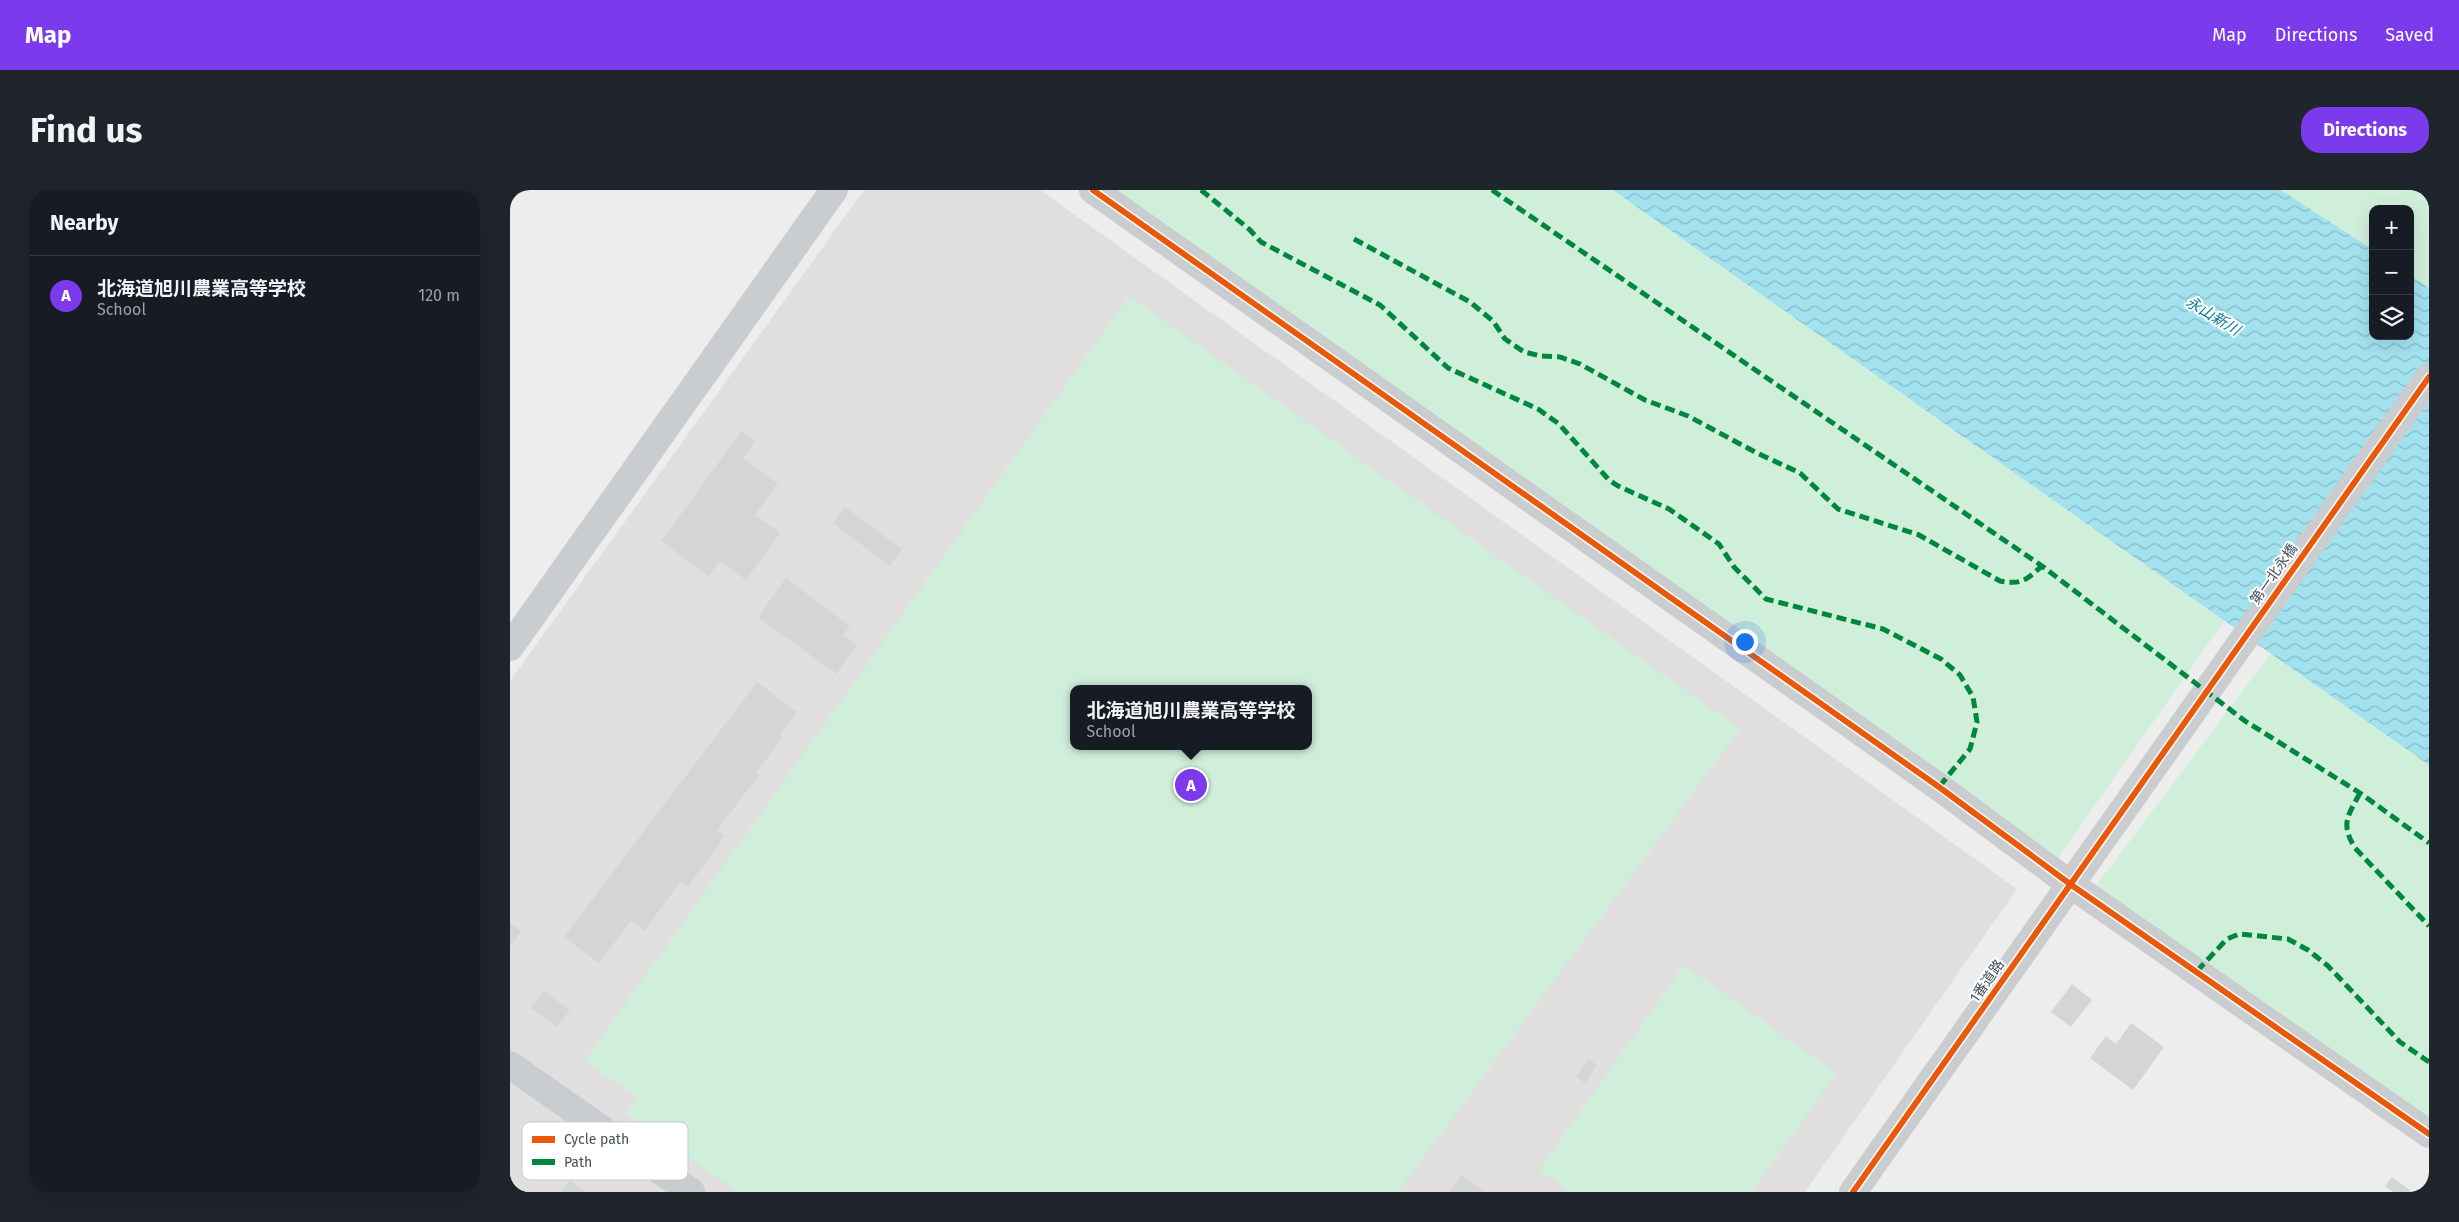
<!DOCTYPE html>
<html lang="en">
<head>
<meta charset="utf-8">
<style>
	body { margin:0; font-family:"Fira Sans","Noto Sans JP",sans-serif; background:#20242c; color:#f1f3f6 }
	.controls { position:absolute; right:15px; top:15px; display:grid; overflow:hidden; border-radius:10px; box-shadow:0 5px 20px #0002 }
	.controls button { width:45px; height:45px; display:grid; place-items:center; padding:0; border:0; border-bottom:1px solid #363941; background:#171b24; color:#f1f3f6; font:25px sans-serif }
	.you { position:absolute; left:1234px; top:451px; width:18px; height:18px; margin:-12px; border:4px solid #fff; border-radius:50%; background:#1a73e8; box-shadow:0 0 0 8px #1a73e833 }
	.badge { display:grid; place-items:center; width:32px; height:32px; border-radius:50%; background:#7c3aed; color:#fff; font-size:16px; font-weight:700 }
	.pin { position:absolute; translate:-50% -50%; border:2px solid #fff; box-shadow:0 1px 5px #0006 }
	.popup { position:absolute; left:560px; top:495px; width:242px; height:65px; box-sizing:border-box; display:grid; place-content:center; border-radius:10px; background:#171b24; filter:drop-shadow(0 1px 4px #0005); font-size:16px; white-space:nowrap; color:#9ea1a6 }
	.popup b { font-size:19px; color:#f1f3f6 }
	.popup::after { content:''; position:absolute; left:50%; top:100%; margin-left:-10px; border:10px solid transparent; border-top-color:#171b24 }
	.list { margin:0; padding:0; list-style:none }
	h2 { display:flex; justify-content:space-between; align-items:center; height:65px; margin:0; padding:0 20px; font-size:21px }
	h2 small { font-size:16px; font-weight:400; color:#9ea1a6 }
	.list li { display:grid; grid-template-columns:32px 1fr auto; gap:15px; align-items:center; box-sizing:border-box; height:80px; padding:0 20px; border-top:1px solid #363941 }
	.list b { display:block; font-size:19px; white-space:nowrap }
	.list p { margin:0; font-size:16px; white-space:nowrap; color:#9ea1a6 }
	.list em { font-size:16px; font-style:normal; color:#9ea1a6 }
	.icon { flex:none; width:28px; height:28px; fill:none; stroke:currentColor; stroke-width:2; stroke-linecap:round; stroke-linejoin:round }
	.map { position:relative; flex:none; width:1919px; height:1002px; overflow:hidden; border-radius:20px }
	header { display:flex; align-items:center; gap:30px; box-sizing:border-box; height:70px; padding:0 25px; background:#7c3aed; color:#fff }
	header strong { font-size:24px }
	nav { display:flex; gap:28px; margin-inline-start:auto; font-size:18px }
	.intro { display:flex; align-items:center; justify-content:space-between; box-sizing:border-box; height:120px; padding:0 30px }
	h1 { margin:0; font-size:35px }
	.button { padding:12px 22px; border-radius:20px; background:#7c3aed; color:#fff; font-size:18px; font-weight:700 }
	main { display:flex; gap:30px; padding:0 30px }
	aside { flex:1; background:#171b24; border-radius:20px; box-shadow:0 5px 20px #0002 }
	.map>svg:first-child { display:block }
	.education { fill:#e0dedf; fill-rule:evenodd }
	.green { fill:#d0efda; fill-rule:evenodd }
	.water { fill:url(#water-waves) }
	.building { fill:#d5d5d7 }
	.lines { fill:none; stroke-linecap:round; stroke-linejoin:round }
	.minor { stroke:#c9cdcf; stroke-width:28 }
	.quiet { stroke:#00873e; stroke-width:5; stroke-dasharray:10 5; stroke-linecap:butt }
	.cycleway-casing { stroke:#fff; stroke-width:9 }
	.cycleway { stroke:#e8590c; stroke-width:6 }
	.labels { text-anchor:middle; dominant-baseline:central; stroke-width:4; stroke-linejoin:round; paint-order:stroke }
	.street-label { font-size:14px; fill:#44515b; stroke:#fff }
	.water-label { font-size:15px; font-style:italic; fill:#067d96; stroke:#fff }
	.key { fill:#fff; stroke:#c7cbce; stroke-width:1 }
	.key-label { font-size:14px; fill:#44515b }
</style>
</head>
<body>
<header>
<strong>Map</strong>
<nav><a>Map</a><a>Directions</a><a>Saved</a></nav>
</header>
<div class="intro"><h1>Find us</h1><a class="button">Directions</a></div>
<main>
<aside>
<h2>Nearby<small></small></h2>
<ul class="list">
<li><span class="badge">A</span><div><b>北海道旭川農業高等学校</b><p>School</p></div><em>120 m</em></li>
</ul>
</aside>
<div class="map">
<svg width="1919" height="1002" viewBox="0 0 1919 1002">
	<defs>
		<pattern id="water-waves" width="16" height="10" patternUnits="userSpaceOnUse" patternTransform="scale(1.25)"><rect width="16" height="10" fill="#a2e2ef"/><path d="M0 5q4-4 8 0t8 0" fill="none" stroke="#86bac5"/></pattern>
	</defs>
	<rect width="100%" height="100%" fill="#eeeded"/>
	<!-- education -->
	<path class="education" d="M354,0H530L1507,699L1295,1002H0V491ZM564,499H798V556H564Z"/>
	<!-- green -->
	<path class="green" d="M607,0H1103L1714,431L1541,678Z
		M1771,0H1919V98L1900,85V19H1863V60Z
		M619,106L1230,539L888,1002H228L116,924L128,907L74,872ZM564,499H798V556H564Z
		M1761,463L1919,575V943L1579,705Z
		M1174,775L1326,883L1242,1002H1061L1029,980Z"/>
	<!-- water -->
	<path class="water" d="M1103,0H1771L1863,60V146H1900V85L1919,98V575Z"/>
	<!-- building -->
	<path class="building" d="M232,241L245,251L233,268L268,294L245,325L270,343L236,390L210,371L198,386L151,351Z
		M335,317L392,359L380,376L323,333Z
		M276,388L340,436L333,445L347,456L326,484L248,427Z
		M247,492L287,522L270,545L273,547L246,583L249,585L207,640L215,646L178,696L171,691L134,741L121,731L89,773L54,747Z
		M0,733L11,741L0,757Z
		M1562,794L1582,810L1561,837L1541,822Z
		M34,801L60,820L47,837L21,818Z
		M1621,833L1654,857L1623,900L1580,868L1596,846L1606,854Z
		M1078,869L1087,875L1075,893L1066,887Z
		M952,985L975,1002H940Z
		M1882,987L1900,1000L1899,1002H1883L1875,996Z
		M60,990L76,1002H52Z"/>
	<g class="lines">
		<!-- minor -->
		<path class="minor" d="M583,0L1429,597L1560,694L1919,944
			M0,457L324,0
			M0,875L181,1002
			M1343,1002L1919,187"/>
		<!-- quiet -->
		<path class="quiet" d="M691,0L739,39L751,52L870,115L938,178L1028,219L1049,234L1099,290L1108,296L1159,319L1209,354L1224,377L1256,409L1373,439L1431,469L1450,485L1463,507L1467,532L1460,559L1429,597
			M982,0L1532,376L1735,531L1850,603L1919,653
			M844,49L960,112L983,131L995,149L1014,162L1031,166L1050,167L1070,174L1135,210L1178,226L1245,262L1290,283L1328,319L1409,345L1490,391C1512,395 1516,390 1532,376
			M1850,603C1838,626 1830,633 1845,658L1919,736
			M1687,781L1717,749L1729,744L1778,749L1798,760L1818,776L1890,852L1919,872"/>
		<!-- cycleway casing -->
		<g class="cycleway-casing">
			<path id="cycleway" d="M583,0L1429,597L1560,694L1919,944
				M1343,1002L1919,187"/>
		</g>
		<!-- cycleway -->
		<use href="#cycleway" class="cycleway"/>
	</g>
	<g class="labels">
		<!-- street labels -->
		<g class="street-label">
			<text transform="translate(1764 384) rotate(-55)">第一北永橋</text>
			<text transform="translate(1477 791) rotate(-55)">1番道路</text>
		</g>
		<!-- water labels -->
		<g class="water-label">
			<text transform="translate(1703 126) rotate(31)">永山新川</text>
		</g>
	</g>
	<!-- legend -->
	<rect x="12" y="932" width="166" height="58" rx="8" class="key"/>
	<rect x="22" y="946" width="23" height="7" fill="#e8590c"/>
	<rect x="22" y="969" width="23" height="6" fill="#00873e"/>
	<g class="key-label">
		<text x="54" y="954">Cycle path</text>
		<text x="54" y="977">Path</text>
	</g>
</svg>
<div class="controls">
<button>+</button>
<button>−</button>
<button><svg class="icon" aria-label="layers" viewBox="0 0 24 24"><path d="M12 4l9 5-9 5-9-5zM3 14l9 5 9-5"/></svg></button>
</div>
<div class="you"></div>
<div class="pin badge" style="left:681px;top:595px">A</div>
<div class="popup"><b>北海道旭川農業高等学校</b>School</div>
</div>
</main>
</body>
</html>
